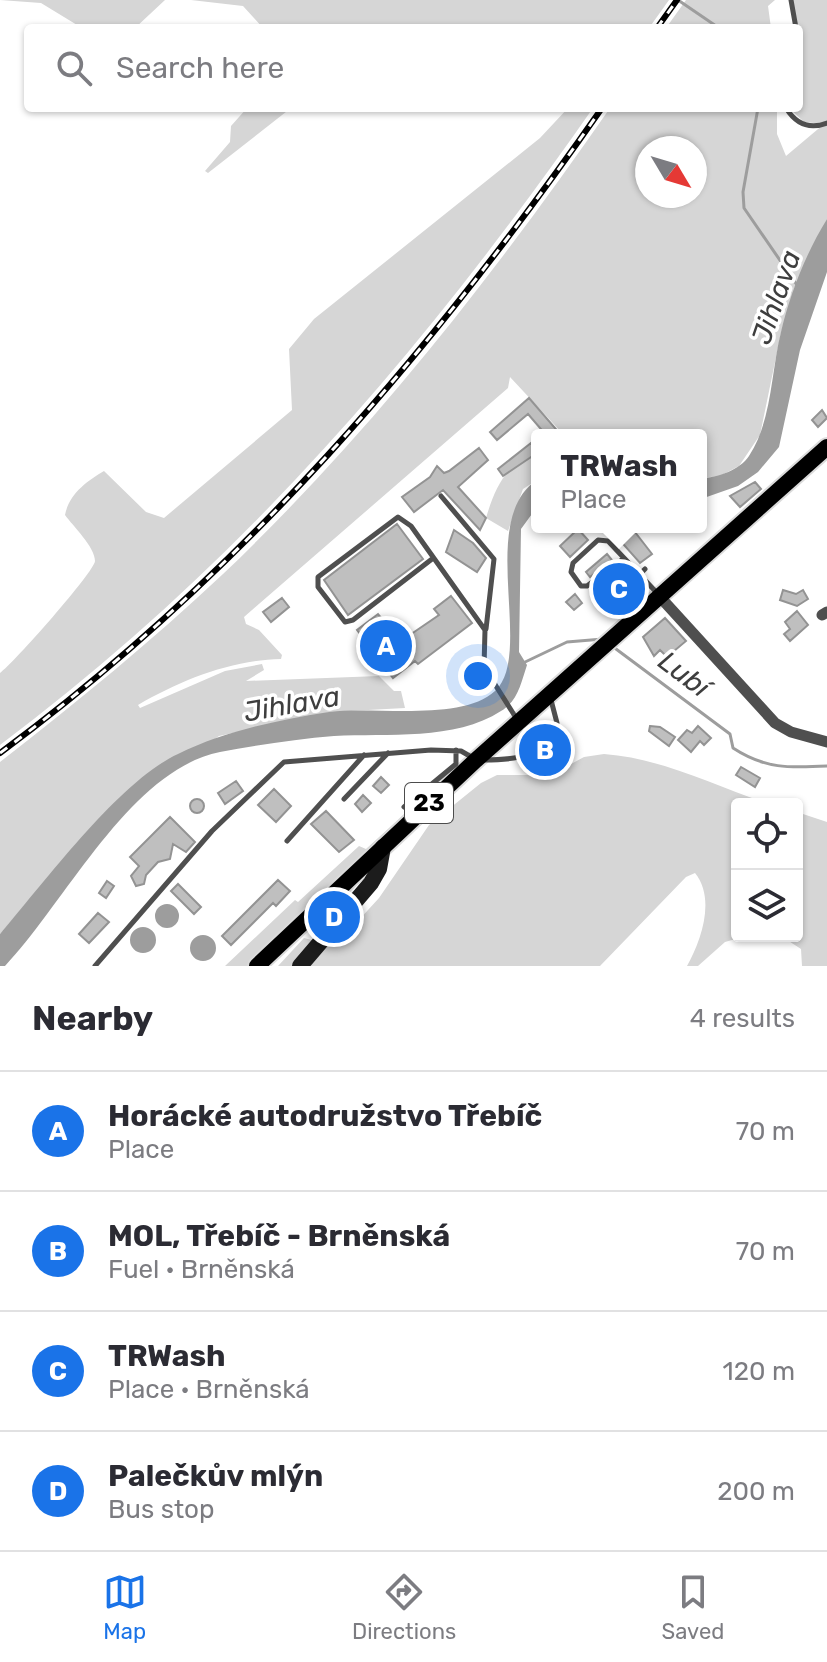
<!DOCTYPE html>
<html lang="en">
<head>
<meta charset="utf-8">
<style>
	body { margin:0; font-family:Rubik,sans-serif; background:#f2f2f3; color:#2b2b33 }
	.controls { position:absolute; right:24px; bottom:24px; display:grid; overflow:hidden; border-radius:8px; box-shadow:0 2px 6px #0004 }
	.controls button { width:72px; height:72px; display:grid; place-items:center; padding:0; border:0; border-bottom:2px solid #e1e1e2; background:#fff; color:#2b2b33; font:40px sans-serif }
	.compass { position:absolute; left:635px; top:136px; width:72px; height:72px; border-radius:50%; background:#fff; box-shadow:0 2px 6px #0004; rotate:128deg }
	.you { position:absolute; left:478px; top:676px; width:28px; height:28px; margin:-20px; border:6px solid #fff; border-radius:50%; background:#1a73e8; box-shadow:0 0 0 12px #1a73e833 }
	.badge { display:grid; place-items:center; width:52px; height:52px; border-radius:50%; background:#1a73e8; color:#fff; font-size:26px; font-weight:700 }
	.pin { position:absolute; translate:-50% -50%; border:4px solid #fff; box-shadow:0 2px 8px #0006 }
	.popup { position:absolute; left:531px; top:429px; width:176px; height:104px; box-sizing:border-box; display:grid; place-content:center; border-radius:8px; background:#fff; filter:drop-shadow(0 2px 6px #0005); font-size:26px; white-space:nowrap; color:#7c7c81 }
	.popup b { font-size:30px; color:#2b2b33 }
	.popup::after { content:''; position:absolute; left:50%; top:100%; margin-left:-16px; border:16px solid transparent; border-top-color:#fff }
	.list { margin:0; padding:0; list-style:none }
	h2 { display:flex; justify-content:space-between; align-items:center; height:104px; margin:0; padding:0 32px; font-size:34px }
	h2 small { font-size:26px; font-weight:400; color:#7c7c81 }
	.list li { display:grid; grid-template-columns:52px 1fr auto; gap:24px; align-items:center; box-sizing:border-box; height:120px; padding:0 32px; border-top:2px solid #e1e1e2 }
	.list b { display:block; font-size:30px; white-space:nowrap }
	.list p { margin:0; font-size:26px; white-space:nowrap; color:#7c7c81 }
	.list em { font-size:26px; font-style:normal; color:#7c7c81 }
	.icon { flex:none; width:44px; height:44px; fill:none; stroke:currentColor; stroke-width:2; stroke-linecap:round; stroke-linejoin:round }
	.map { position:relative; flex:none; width:827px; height:966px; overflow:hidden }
	.search { position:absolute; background:#fff; box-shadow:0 2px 6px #0004; left:24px; right:24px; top:24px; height:88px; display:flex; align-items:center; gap:20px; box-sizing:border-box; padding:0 28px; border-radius:8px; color:#7c7c81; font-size:30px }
	.sheet { height:584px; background:#fff }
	nav { display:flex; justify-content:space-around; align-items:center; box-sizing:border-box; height:112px; border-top:2px solid #e1e1e2; background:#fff; font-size:22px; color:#7c7c81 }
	nav a { display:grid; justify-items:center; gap:4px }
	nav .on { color:#1a73e8 }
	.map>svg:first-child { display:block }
	.green { fill:#d6d6d6; fill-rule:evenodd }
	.water { fill:#9d9d9d }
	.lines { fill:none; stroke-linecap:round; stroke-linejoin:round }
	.stream { stroke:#9d9d9d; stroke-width:3 }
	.building { fill:#bfbfbf; stroke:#939393; stroke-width:2 }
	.primary-casing { stroke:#dbdbdb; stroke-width:20 }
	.lane { stroke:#4f4f4f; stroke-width:5 }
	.street { stroke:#4f4f4f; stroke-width:11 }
	.secondary { stroke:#1c1c1c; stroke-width:16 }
	.primary { stroke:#000; stroke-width:16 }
	.rail-casing { stroke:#000; stroke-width:6 }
	.rail { stroke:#fff; stroke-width:3; stroke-dasharray:9; stroke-linecap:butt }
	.labels { text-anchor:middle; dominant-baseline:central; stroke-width:7; stroke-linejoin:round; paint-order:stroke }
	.shield { fill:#fff; stroke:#4c4c4c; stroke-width:2 }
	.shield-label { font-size:24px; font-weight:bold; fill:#000 }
	.water-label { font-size:28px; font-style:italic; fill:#3e3e3e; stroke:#fff }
</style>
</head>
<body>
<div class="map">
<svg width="827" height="966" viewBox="0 0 827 966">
	<rect width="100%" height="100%" fill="#fff"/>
	<!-- green -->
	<path class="green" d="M0,0H165L135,28H82L41,3Z
		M191,0H669L649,28H263L243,6Z
		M686,0H775L768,6L771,28H666Z
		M791,0H827V219L794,289L781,333L760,435L739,466L720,476L701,478V435H564L510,377L508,388L244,617L246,624L259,630L282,655L281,659C231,660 181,680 138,705L140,708L225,671L262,664L264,670L246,681L379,676L394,691H401L405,708L331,712L219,736L89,830L0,934V762C77,702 152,641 223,574C370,434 494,275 610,108H777V134L786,156L824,124L804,122L789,108H799V28H796ZM647,148H695V196H647Z
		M247,108H291L208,173L205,171L230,142L231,126Z
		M568,108H593C425,349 237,568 0,745V673C13,664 95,571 95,561C95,547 73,526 65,515C69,494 87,481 104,471L146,512L164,518L292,410L289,349L314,319L540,138Z
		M537,453V480L523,489L508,531L486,518C494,491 506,461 537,453Z
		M604,754C661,758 715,786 769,804H737V936H746L725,942L698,966H687C701,941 716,899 695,873L686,877L600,966H278L304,938L335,946L379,898L429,825L481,783L497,775H537L560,770L584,757Z
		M463,761L249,966H225L295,900L298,902L359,846L366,849Z
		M797,812L827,822V966H802L801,949L781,936H797Z"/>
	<!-- water -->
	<path class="water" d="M827,219V272L800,350L779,447L758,472L738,486L701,499V478C717,478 740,470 749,456C772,421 771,372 781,332C790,294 806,253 827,219Z
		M537,480V507L521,529L519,652L527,665C521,683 518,701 501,711C455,741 387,733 334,736C297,739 257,745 220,752C130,770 66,902 5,966H0V934C44,883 119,781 178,754C225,731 278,720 329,712C374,706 462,722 495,691C535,654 476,520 537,480Z
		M155 916a12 12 0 1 1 24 0a12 12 0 1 1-24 0Z
		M130 940a13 13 0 1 1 26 0a13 13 0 1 1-26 0Z
		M190 948a13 13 0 1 1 26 0a13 13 0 1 1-26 0Z"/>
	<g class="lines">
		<!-- stream -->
		<path class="stream" d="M678,0L719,28
			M758,108L743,192L744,208L797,285
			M612,646L730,734L733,748C765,769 789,768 827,766
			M523,663L567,642L603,639"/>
	</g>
	<!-- building -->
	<path class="building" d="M529,398L561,435H546L528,414L497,440L490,432Z
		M822,410L827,418L818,427L812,420Z
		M531,443L537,453L503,476L498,469Z
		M479,448L488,460L458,487L486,518L480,530L443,490L414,512L402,497L430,477L437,466L444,473L449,471Z
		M755,482L761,489L740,507L730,496Z
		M397,524L423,559L348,615L324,580Z
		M608,527H631L652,554L640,563Z
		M578,529L588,540L570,557L560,546Z
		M454,530L473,543L486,558L477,572L446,552Z
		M607,554L612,560L590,577L586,572Z
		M783,590L796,594L803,590L808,599L797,606L780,600Z
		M575,594L582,603L574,610L566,602Z
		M451,596L472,623L418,664L415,661L393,678L357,630L378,614L401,641L439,615L434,609Z
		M282,598L289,607L271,622L263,612Z
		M797,611L808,625L790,641L784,634L790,629L785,622Z
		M665,618L686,641L667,657L660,650L654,656L643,637Z
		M650,726L660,727L675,737L669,746L649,731Z
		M698,726L711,738L704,745L700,741L691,752L678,740L687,730L692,733Z
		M558,744L564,751L545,767L537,757Z
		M741,767L760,778L755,787L736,775Z
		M381,777L389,785L381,793L373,786Z
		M236,781L243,791L225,804L218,793Z
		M274,789L291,806L276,822L258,805Z
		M363,795L371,803L362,812L355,804Z
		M190 806a7 7 0 1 1 14 0a7 7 0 1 1-14 0Z
		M326,811L354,840L339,852L311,824Z
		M170,817L195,842L186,852L173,844L170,859L158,862L146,875L144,884L136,886L131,876L139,866L130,857Z
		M278,880L290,891L276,906L273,903L231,945L222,936Z
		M107,881L114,886L106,898L99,893Z
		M178,884L201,907L194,914L171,891Z
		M98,913L109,922L89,943L79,934Z"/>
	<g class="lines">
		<!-- primary casing -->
		<g class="primary-casing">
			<path id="primary" d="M257,966L476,760L827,447"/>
		</g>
		<!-- lane -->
		<path class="lane" d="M791,0L796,28
			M786,108C796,124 809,130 827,123
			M441,496L494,559L486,629
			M432,559L353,620L345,622L318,587V577L398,517L411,526L485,630L484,667L518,721
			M623,559L587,586H581L571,572L573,563L598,540L608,541L658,594
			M639,575L645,569
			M615,586L611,581L630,565
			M623,593L627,598L645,581
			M484,760C514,760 547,758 557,723L551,700
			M344,799L388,753
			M404,807L456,764V750
			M287,841L364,755
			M95,966L212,831L284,762L431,750L461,751L475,759"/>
		<!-- street -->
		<path class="street" d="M661,598L775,723L791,732L827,742
			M822,615L827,612"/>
		<!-- secondary -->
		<path class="secondary" d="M300,966L371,883L379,869L383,847"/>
		<!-- primary -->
		<use href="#primary" class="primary"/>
		<!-- rail casing -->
		<g class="rail-casing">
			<path id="rail" d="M657,28L677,0
				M0,753C241,575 431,353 602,108"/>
		</g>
		<!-- rail -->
		<use href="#rail" class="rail"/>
	</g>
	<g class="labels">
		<!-- shield labels -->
		<rect class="shield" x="405" y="783" width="48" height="40" rx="6"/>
		<g class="shield-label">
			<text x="429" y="803">23</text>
		</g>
		<!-- water labels -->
		<g class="water-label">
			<text transform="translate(776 297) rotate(-71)">Jihlava</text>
			<text transform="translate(684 674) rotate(37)">Lubí</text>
			<text transform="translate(292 704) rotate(-10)">Jihlava</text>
		</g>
	</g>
</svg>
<div class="controls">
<button><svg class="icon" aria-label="locate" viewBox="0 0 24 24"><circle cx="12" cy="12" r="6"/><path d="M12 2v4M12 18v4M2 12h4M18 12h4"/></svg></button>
<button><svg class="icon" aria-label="layers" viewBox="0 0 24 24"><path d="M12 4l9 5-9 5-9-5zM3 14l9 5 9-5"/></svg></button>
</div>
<svg class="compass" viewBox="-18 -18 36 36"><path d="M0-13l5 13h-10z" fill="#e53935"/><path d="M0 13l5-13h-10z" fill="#7c7c81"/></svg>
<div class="you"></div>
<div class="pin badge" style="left:386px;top:646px">A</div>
<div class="pin badge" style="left:545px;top:750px">B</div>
<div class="pin badge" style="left:619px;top:589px">C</div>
<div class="popup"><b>TRWash</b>Place</div>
<div class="pin badge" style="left:334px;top:917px">D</div>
<div class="search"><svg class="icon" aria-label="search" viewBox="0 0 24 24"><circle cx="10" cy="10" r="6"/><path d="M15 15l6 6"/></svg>Search here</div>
</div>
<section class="sheet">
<h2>Nearby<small>4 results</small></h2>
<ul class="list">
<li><span class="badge">A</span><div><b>Horácké autodružstvo Třebíč</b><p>Place</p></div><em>70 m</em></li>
<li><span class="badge">B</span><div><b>MOL, Třebíč - Brněnská</b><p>Fuel · Brněnská</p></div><em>70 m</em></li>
<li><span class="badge">C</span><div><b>TRWash</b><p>Place · Brněnská</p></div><em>120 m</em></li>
<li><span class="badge">D</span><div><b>Palečkův mlýn</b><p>Bus stop</p></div><em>200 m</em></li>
</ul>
</section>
<nav>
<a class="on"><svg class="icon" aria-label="map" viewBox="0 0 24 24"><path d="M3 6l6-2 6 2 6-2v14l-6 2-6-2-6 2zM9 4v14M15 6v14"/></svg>Map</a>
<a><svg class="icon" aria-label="directions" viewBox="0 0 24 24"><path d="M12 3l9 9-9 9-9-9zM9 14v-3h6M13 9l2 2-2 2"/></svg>Directions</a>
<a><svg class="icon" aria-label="saved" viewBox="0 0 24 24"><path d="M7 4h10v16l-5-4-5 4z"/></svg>Saved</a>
</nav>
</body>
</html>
